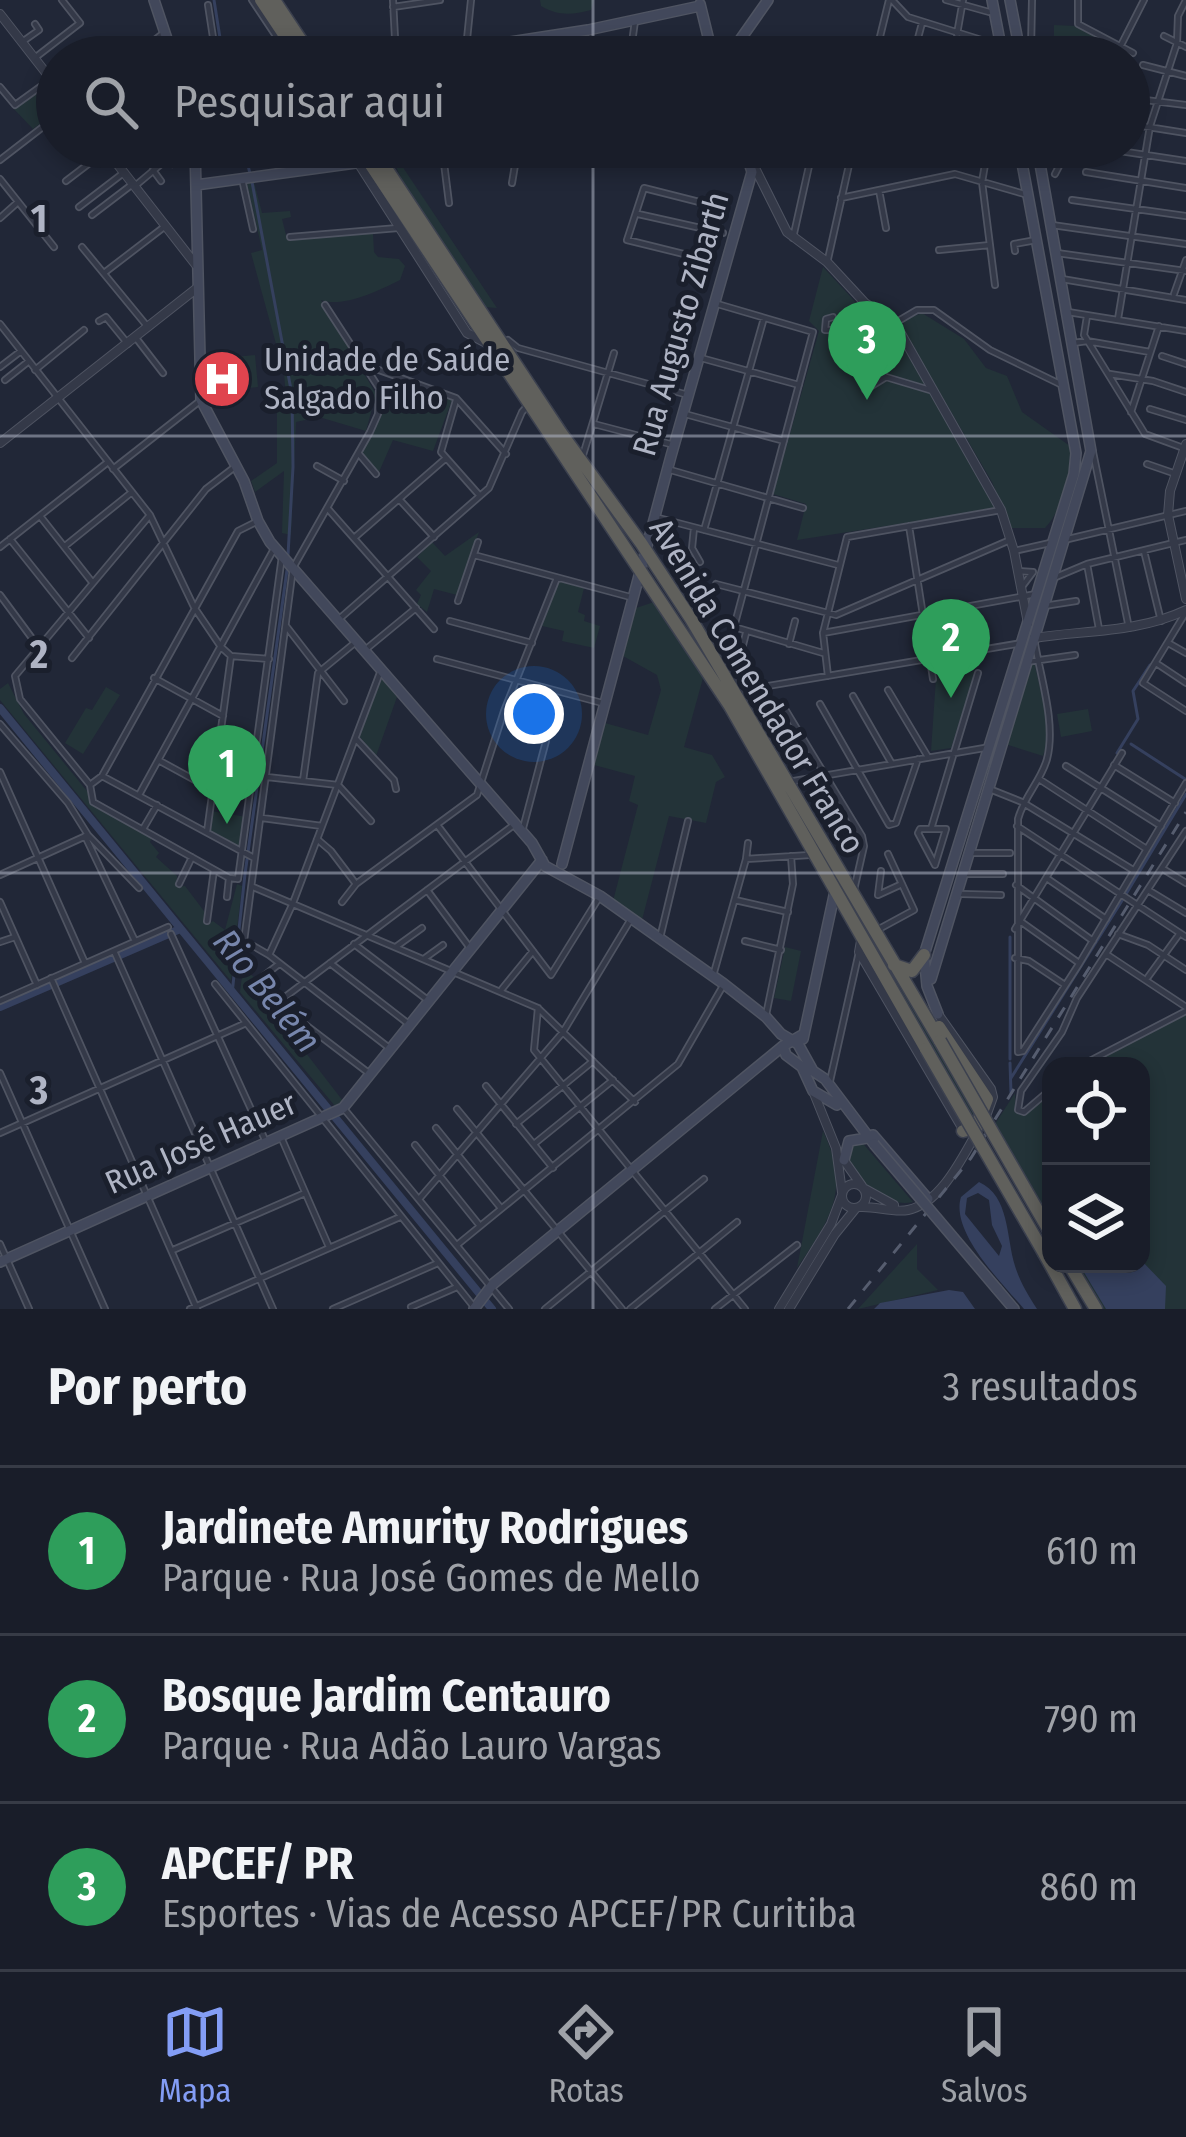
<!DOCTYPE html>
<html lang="pt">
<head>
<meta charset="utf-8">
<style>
	body { margin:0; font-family:"Fira Sans Condensed",sans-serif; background:#262a35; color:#f1f3f6 }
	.controls { position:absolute; right:36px; bottom:36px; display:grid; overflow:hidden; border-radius:24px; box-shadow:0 6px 18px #0003 }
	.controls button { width:108px; height:108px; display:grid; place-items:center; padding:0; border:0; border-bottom:3px solid #373b46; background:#191d29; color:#f1f3f6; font:60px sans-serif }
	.you { position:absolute; left:534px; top:714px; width:42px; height:42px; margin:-30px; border:9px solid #fff; border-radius:50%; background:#1a73e8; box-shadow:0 0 0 18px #1a73e833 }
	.badge { display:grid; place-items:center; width:78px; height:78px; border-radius:50%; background:#839df5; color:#fff; font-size:39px; font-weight:700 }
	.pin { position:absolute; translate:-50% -99px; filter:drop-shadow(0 3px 6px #0008) }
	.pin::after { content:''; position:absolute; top:63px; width:42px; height:36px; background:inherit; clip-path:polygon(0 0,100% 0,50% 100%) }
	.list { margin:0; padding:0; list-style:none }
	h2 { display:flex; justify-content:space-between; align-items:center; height:156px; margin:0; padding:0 48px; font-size:51px }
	h2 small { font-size:39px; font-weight:400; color:#9fa2a8 }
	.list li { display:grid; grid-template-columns:78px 1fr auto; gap:36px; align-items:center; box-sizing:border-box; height:168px; padding:0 48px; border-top:3px solid #373b46 }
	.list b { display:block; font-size:45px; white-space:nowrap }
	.list p { margin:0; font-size:39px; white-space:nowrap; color:#9fa2a8 }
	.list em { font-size:39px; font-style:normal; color:#9fa2a8 }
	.icon { flex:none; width:66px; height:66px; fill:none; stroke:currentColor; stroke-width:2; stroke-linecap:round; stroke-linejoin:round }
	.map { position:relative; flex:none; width:1186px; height:1309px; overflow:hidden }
	.search { position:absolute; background:#191d29; box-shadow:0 6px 18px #0003; left:36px; right:36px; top:36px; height:132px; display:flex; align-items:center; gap:30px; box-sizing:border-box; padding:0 42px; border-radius:66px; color:#9fa2a8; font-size:45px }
	.sheet { height:660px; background:#191d29 }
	nav { display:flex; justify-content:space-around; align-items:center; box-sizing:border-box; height:168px; border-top:3px solid #373b46; background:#191d29; font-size:33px; color:#9fa2a8 }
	nav a { display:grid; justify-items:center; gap:6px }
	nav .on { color:#839df5 }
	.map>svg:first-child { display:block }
	.green { fill:#233338 }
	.water { fill:#35405e; fill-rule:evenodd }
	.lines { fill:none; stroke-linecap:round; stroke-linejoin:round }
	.stream { stroke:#35405e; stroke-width:3 }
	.river { stroke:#35405e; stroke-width:8 }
	.minor-casing { stroke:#4f5462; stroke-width:8 }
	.tertiary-casing { stroke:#4f5462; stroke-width:10 }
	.secondary-casing { stroke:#4f5462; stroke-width:12 }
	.trunk-casing { stroke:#3c414f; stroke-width:15 }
	.minor { stroke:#343948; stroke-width:4.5 }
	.tertiary { stroke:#343948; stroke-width:8 }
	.secondary { stroke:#42485b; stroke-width:9 }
	.trunk { stroke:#60605c; stroke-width:12 }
	.rail { stroke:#565d6f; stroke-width:3; stroke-dasharray:12 12; stroke-linecap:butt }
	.secondary-bridge-casing { stroke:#4f5462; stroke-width:12; stroke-linecap:butt }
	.trunk-bridge-casing { stroke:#3c414f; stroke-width:15; stroke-linecap:butt }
	.secondary-bridge { stroke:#42485b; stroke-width:9 }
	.trunk-bridge { stroke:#60605c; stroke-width:12 }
	.grid { fill:none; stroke:#afb4c4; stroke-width:3; stroke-opacity:0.55 }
	.labels { text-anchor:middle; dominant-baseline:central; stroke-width:10; stroke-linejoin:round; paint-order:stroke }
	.street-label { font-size:33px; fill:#afb4c4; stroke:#1a1f2c }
	.poi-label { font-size:33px; fill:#afb4c4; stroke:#1a1f2c; text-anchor:start }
	.water-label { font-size:36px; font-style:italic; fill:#7786ac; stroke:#1a1f2c }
	.grid-label { font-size:39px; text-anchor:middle; font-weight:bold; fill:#afb4c4; stroke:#1a1f2c; stroke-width:10; stroke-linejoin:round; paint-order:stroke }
</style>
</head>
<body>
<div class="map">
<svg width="1186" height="1309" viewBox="0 0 1186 1309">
	<rect width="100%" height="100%" fill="#212737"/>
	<!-- green -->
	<path class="green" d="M540,0H594L591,10C572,15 558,16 541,6Z
		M1054,25L1078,26L1118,47L1112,57H1054Z
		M963,36L999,48L1001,57H960Z
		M50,85L57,93V111L33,129L13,108Z
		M394,162L400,163L497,308L484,307L404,185Z
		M254,182L262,213L290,211L291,217L282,219L287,239L373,233L374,252L378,257L399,259L405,266L400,280C378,291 343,308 321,300L376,394L366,431L319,417L296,422L291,535L282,533L284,471L255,492L251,481L277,463V407L286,398L284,373L251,253L262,250L247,183Z
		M823,267L862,309L892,325L996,509L797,540L806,504L773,494L819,331L809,321Z
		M922,313L964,339L986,368L1007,376L1022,412L1070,446C1071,473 1064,508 1045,528H1011L1009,524L992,482L902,328L905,320Z
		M255,355L258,387L237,389L234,357Z
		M426,390L452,400L433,451L393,440L379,472L362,454L383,410Z
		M479,532L457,595L434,589L427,612L417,604L421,595L416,590L431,571L417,557L432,542L445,556Z
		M558,581L584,588L578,612L585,615L584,621L600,626L594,648L562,641L564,631L542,626Z
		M654,602L703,678L684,747L712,755L725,777L716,782L706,823L669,816L642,920L613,901L638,805L629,801L635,776L594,765L605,723L648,735L661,690L657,675L623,656L633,609Z
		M1029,664L1035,665C1040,692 1054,729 1043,756L1005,744Z
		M976,671L951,748L931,751L936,678Z
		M382,678L397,697L376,756L359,736Z
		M8,683L24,714L87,791L90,800L152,838L150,842L159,853L156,857L177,876V887L185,886L204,911L208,924L213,921L225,930L237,884L242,886L231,981L0,700V689Z
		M106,687L120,695L83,754L65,743L86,708L92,710Z
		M1088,709L1092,731L1061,737L1057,714Z
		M211,811L247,817L242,851L208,832Z
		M821,856L848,894L978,1112L970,1117Z
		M785,947L801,951L791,1001L774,998Z
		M243,968L255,978L251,985L276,1005L272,1009L343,1101L335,1106L240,992Z
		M1186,1012V1309H1102L1076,1264H1141V1066H1082Z
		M1051,1091V1221L995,1124L1015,1093L1016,1111L1023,1115Z
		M823,1131C851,1190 831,1218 797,1268Z
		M860,1140L913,1202C884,1209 845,1177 847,1146Z
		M917,1244V1269L938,1290L858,1309Z"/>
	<!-- water -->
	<path class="water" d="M979,1182C1010,1196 1006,1238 1015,1266C1020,1282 1028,1295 1037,1309H1024C1002,1283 950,1232 961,1197ZM978,1193L989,1200L992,1225L1002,1246L999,1256L965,1214L967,1198Z
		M1141,1260L1166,1286L1165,1309H1106L1079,1264H1141Z
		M949,1290L963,1292L975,1309H874L880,1303Z"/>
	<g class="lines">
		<!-- stream -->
		<path class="stream" d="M214,0L223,57
			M244,147L250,174
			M252,182L292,395L293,467L288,555
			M1131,744L1185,779
			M1117,753L1138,719L1133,691L1150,665
			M1126,894L1186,794
			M1010,937V1059
			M232,994L245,874L287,570
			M1010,1063L1011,1093
			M1011,1078L1123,899"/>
		<!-- river -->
		<path class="river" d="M0,708L492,1309
			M0,1007L180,929"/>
		<!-- minor casing -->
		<g class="minor-casing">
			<path id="minor" d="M252,0L290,57
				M393,0L396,57
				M892,0L908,17L991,43
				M946,0L989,12
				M1078,0V24L1133,53
				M208,5L216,57
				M393,7L440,0
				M957,34L963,0
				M1164,36L1186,47
				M22,42L39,30L35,24
				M466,49L471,0
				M36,57L80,23L62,0
				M133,57L165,32
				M531,57L533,40
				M630,57L635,21
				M875,57L889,0
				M913,57L922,23
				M1027,57L1031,49L1032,0
				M1115,57L1144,0
				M1143,65L1186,76
				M0,87L15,105L51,79
				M1129,98L1186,105
				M1129,124L1186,133
				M442,147L449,203
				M828,147L850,157
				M988,147L982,182L995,285
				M1100,148L1186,161
				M794,153L795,147
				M396,157L442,150
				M0,160L57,116
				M153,170L161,181
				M1086,172L1186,188
				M1055,174L1069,147
				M0,179L54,247
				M242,179L253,229
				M66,181L104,152
				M512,183L518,147
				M135,186L166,160L172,164
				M644,188L723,208L708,260L627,240Z
				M879,190L886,228
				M841,198L955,174L1028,195
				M1072,200L1186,216
				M79,207L122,174
				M638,214L723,233
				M92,215L130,186
				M0,218L18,202
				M1052,225L1186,244
				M290,237L398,228
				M793,238L809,166
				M82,247L147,326
				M939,250L990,245
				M1015,251L1014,244L1036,240
				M1057,253L1186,271
				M828,259L853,147
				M104,273L164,227
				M1062,279L1186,300
				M1174,294L1186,260
				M714,303L813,332L734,627L823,653
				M1068,312L1186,331
				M1087,316L1084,335L1145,434L1186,449
				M833,317L826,319L825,330H838L851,319L857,324L878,371L886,377
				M1118,319L1150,126L1177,43L1178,16L1186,0
				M99,321L106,317L128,344
				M895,323L917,310H934L990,350L1062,385
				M0,324L150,515L194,607L221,647L231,656L269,659
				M136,338L163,373
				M508,340L518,348L688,395
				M1073,343L1087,341L1150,352
				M1162,356L1186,364
				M701,358L799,385
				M365,365L456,398L506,454
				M0,367L21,351
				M35,370L84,330
				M1110,374L1153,381L1186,392
				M5,380L29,361
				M865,390L886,377L933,391
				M456,400L441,452L480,496
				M1150,409L1186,420
				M1131,412L1159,326
				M685,414L784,441
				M594,424L674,445
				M1093,452L1129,628
				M359,454L376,474
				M583,455L614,353
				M1147,464L1176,474
				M317,466L344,481
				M113,469L201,400
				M667,469L803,508
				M399,499L434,537
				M329,510L434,629
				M40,516L92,582
				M655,517L838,565
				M909,526L933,679
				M694,528L692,548L700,562
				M704,530L764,318
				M354,538L445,459
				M10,539L89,638
				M1064,540L1186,511
				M65,546L132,492
				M0,547L108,462
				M1014,551L1050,543
				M1144,551L1161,621
				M474,555L634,598
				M1087,564L1099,629
				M1018,571L1033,572L1021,588
				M1056,577L1087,564L1186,540
				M716,584L836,615L1010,540
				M0,595L37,645
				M703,595L710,598L716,584
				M458,601L478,542
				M1044,606L1076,601
				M1186,612L1143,683L1186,711
				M338,620L489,488L522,412L529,404
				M450,621L532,643
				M286,626L344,701
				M823,633L1036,594
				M789,644L795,621
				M1035,644C1041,679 1056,724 1047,759C1041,781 1024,796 1018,819V1052L1023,1051L1079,964L1186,783
				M1170,644L1186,653
				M365,650L416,608
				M72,658L206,489L236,466
				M437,659L606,704
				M1026,662L1075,655
				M1156,663L1186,683
				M828,676L823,633L847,537L1001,510
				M154,678L223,716
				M734,681L746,633
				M888,690L928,757
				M738,691L1022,643
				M853,696L892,764
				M820,704L889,825L896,823L918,759
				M785,709L862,836L864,846L854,890
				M0,724L68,803L88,835L139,888
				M356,739L394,780L396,789
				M160,761L213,790
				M1114,765L1175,803
				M1066,766L1161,826
				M0,772L85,963
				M102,776L254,858
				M267,777L338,785L371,821
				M1039,779L1145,848
				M303,781L318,673L357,641
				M788,782L990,747
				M90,785L93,802L229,878L238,879L282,556
				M90,785L20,699L15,676L150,515
				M90,785L102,776L238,531L258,521
				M992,790L1022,802L1133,870
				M139,795L275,547
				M262,818L322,826
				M438,826L551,975L600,896
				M1017,826L1186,937
				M143,829L157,805
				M920,829H946L935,865L918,833Z
				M931,829L978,673
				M207,832L231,656
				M522,832L546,741
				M85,836L135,941
				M317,839L331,851L356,884
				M968,853H1010
				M746,859L748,843
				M1163,869L1186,883
				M881,871L878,895L902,884
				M962,874H1003
				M0,875L88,835
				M1048,879L1106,919
				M179,884L192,857
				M1016,885L1093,941
				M253,887L538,1008L635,1102
				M427,890L470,948
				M1148,890L1186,913
				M961,894L1001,895
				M227,897L229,878
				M735,900L788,912
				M0,902L37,985
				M342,902L356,884L477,795L504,711L557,578
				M207,921L214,870
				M1020,921L1079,963
				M879,929L914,910L888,854
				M1015,929L1122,753
				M171,934L266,1142
				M1118,934L1148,945L1186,970
				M660,938L688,821
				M243,940L269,955L388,1047
				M745,941L781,950
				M0,942L15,937
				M354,944L429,1001
				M397,946L422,928
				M114,951L273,1309
				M1106,954L1186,1007
				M269,955L293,903L381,670
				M425,958L443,945
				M1015,958L1029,961L1065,985
				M330,963L410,1025
				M240,972L293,568L370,432L378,414L379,388L325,305
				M713,976L746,859L810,855
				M1148,977L1180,933
				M51,978L197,1309
				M256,982L279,964
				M215,984L474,1307
				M502,989L533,951
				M0,1001L168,927
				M538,1008L534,1050L745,1309
				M766,1015L793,884L791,856
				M1080,1066L1186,1011
				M0,1073L105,1309
				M370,1074L277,1003L515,824
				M830,1081L859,952
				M486,1086L553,1168
				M1051,1089L1024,1112L1018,1110L1021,1091L1062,1032L1077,998L1186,831
				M457,1109L622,1309
				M345,1110L509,1309
				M516,1124L593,1061
				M436,1128L500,1207
				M0,1133L244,1024
				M281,1137L329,1247
				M534,1144L613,1080
				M415,1145L480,1226
				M420,1198L563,1032L631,919
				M0,1244L29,1309
				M457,1245L678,1064L724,984
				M173,1250L305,1193
				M411,1307L457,1287
				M190,1309L400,1217
				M333,1309L438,1263
				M545,1309L704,1179
				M630,1309L737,1222
				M715,1309L797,1245"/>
		</g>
		<!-- tertiary casing -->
		<g class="tertiary-casing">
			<path id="tertiary" d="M0,14L57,87
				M308,41L320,57
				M104,147L196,265
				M348,147L467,333L488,344
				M381,147L388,162
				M751,160L787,232L827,262L865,303L895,323L1001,510L1014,551L1028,623
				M0,443L197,288
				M1186,444L1170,491L1168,515L1186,599
				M1034,638C1086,630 1137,633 1186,610
				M861,941L859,952L964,1131
				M938,1014L991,1089L993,1097L985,1119
				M813,1091L836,1148L842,1192
				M843,1159L862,1186
				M842 1196a12 12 0 1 1 24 0a12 12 0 1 1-24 0Z
				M865,1189L894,1205
				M860,1207C876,1206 893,1213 908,1210C941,1203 962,1158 977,1132
				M779,1309L831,1224L842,1195
				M789,1309L835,1234L856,1208"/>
		</g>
		<!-- secondary casing -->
		<g class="secondary-casing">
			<path id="secondary" d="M154,0L173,57
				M992,0L1003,57
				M1010,0L1021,57
				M700,4L713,57
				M413,57L588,30L700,6
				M728,57L768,0
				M195,147L201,400L244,481L258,521L270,542L532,843L545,866L600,896L724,984L766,1017L781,1034L798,1044L813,1071L825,1079L874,1144
				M196,185L370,161
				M562,864L671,456L752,172L744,147
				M931,979L1091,451L1037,147
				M938,1014L927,986L924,955L1074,474L1076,453L1019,147
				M803,1039L835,891
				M783,1046L786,1055L802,1067L813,1091L837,1105
				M873,1135L928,1199
				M844,1160L849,1141L867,1138
				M0,1262L343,1108L542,860
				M997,1289L1014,1309
				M474,1309L493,1284L783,1046L804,1034"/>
		</g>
		<!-- trunk casing -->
		<g class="trunk-casing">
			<path id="trunk" d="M261,0L299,57
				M274,0L312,57
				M359,147L730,706L926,1049
				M372,147L561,433L641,543L691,619L940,1041
				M894,965L912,971L924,955
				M939,1027L987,1099L976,1128L963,1131
				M1044,1253L1075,1309
				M1069,1264L1096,1309"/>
		</g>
		<!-- minor -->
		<use href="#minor" class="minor"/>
		<!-- tertiary -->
		<use href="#tertiary" class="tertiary"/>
		<!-- secondary -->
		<use href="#secondary" class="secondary"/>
		<!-- trunk -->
		<use href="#trunk" class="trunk"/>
		<!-- rail -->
		<path class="rail" d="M848,1309L971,1158L1186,812"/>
		<!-- secondary-bridge casing -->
		<g class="secondary-bridge-casing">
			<path id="secondary-bridge" d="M874,1144L997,1289"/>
		</g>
		<!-- trunk-bridge casing -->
		<g class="trunk-bridge-casing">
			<path id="trunk-bridge" d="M940,1041L1051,1234
				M926,1049L1044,1253"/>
		</g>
		<!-- secondary-bridge -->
		<use href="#secondary-bridge" class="secondary-bridge"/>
		<!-- trunk-bridge -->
		<use href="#trunk-bridge" class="trunk-bridge"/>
	</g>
	<!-- grid -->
	<path class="grid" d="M593,0V57M593,147V1309M0,436H1186M0,873H1186"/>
	<!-- icons -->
	<defs>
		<g id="hospital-disc" transform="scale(3)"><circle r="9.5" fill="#e0444e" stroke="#1a1f2c"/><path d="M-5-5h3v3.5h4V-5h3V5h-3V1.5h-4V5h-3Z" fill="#fff"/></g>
	</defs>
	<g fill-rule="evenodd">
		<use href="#hospital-disc" x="222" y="379"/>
	</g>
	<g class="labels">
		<!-- street labels -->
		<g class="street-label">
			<text transform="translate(681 324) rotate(-74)">Rua Augusto Zibarth</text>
			<text transform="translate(757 686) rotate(59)">Avenida Comendador Franco</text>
			<text transform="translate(201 1143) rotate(-24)">Rua José Hauer</text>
		</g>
		<!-- poi labels -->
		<g class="poi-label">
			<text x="264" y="360">Unidade de Saúde<tspan x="264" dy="38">Salgado Filho</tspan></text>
		</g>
		<!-- water labels -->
		<g class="water-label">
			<text transform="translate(267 991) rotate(51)">Rio Belém</text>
		</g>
	</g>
	<g class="grid-label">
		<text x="39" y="232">1</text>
		<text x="39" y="668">2</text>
		<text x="39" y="1104">3</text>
	</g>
</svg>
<div class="controls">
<button><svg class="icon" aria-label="locate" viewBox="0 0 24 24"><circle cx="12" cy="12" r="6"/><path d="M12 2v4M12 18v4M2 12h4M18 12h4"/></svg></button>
<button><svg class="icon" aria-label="layers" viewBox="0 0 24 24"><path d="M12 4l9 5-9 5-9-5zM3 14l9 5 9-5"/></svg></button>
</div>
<div class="you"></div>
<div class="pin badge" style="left:227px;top:824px;background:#2e9e5b">1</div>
<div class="pin badge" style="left:951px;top:698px;background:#2e9e5b">2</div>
<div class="pin badge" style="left:867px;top:400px;background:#2e9e5b">3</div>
<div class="search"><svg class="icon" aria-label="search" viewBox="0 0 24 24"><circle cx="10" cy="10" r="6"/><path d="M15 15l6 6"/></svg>Pesquisar aqui</div>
</div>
<section class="sheet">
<h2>Por perto<small>3 resultados</small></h2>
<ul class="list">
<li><span class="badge" style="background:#2e9e5b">1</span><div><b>Jardinete Amurity Rodrigues</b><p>Parque · Rua José Gomes de Mello</p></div><em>610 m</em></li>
<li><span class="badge" style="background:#2e9e5b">2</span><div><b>Bosque Jardim Centauro</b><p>Parque · Rua Adão Lauro Vargas</p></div><em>790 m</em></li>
<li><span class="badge" style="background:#2e9e5b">3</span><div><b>APCEF/ PR</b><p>Esportes · Vias de Acesso APCEF/PR Curitiba</p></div><em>860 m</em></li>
</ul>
</section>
<nav>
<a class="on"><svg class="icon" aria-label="map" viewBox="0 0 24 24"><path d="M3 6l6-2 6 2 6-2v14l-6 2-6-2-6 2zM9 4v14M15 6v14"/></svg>Mapa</a>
<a><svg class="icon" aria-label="directions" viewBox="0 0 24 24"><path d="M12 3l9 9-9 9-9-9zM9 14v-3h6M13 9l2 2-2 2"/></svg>Rotas</a>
<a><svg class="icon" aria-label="saved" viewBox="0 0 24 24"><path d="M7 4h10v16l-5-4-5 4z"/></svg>Salvos</a>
</nav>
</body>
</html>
